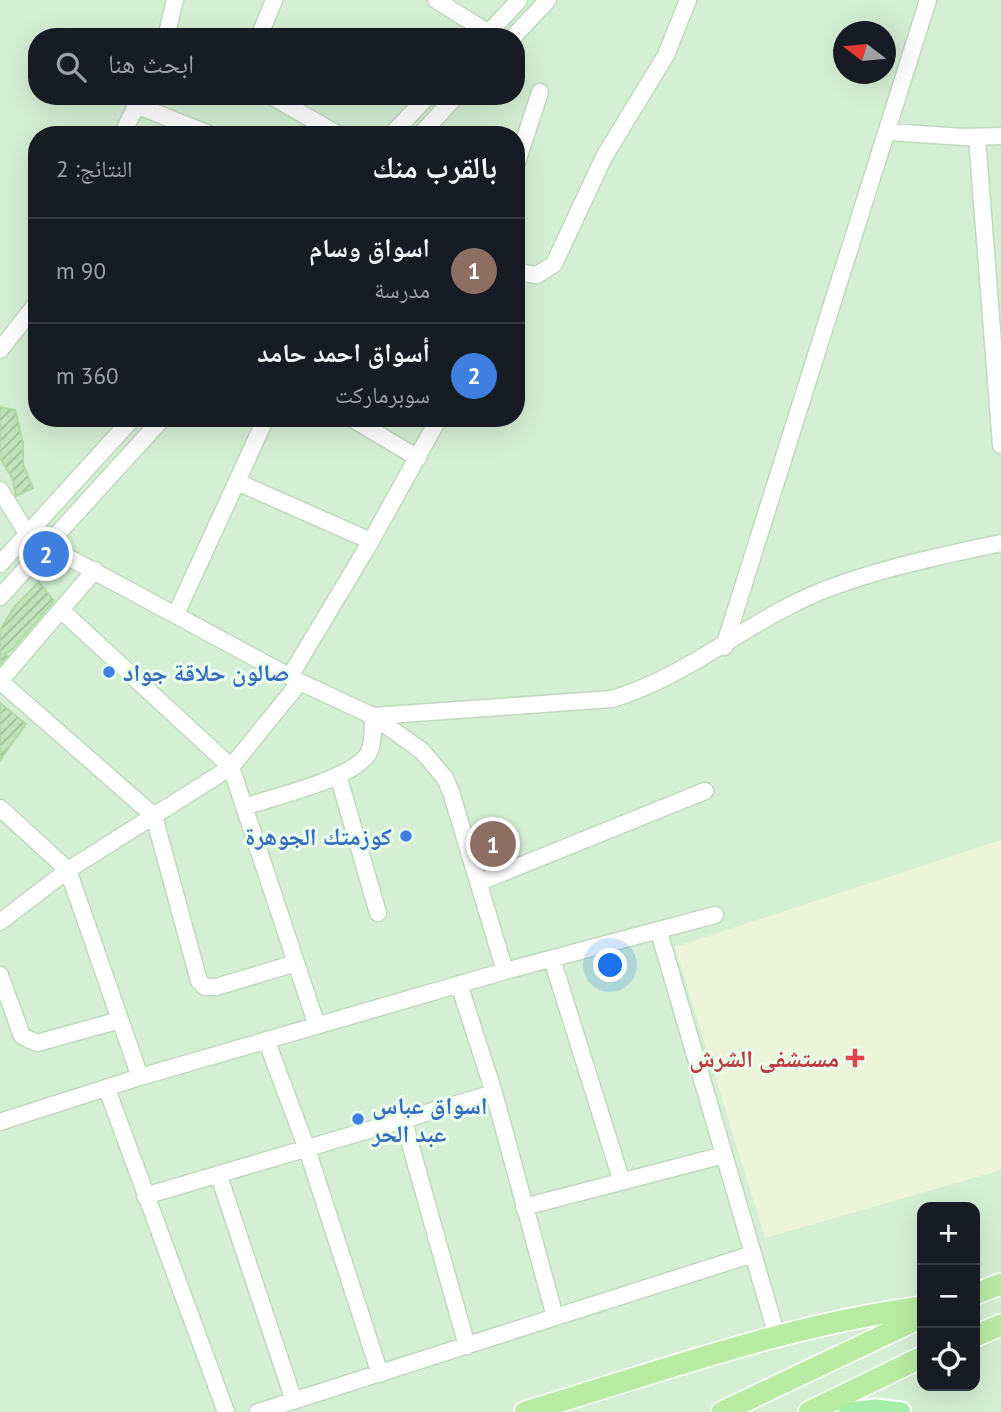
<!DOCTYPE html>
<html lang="ar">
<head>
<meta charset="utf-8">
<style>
	body { margin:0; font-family:"PT Sans","Noto Naskh Arabic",sans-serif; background:#242831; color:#f1f3f6; direction:rtl }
	.controls { position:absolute; right:21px; bottom:21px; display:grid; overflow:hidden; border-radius:14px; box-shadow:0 7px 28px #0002 }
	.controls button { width:63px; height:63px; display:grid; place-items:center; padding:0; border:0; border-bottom:2px solid #363941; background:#171b24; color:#f1f3f6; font:35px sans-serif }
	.compass { position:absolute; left:833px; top:21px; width:63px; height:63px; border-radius:50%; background:#171b24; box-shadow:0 7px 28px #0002; rotate:286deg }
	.you { position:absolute; left:611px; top:966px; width:24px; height:24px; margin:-18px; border:5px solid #fff; border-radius:50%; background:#1a73e8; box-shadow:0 0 0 10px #1a73e833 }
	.badge { display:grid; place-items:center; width:46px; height:46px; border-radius:50%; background:#83d359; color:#fff; font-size:23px; font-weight:700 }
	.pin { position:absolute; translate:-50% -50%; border:4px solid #fff; box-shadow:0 2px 7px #0006 }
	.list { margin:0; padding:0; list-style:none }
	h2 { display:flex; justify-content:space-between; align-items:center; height:91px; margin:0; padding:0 28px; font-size:30px }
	h2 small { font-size:23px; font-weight:400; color:#9ea1a6 }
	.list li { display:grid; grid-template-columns:46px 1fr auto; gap:21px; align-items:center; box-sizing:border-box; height:105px; padding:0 28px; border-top:2px solid #363941 }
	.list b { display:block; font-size:26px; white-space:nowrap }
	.list p { margin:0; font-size:23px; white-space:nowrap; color:#9ea1a6 }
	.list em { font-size:23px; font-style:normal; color:#9ea1a6 }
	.icon { flex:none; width:38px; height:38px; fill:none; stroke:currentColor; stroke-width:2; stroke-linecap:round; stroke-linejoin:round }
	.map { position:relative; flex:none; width:1001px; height:1412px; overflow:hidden; direction:ltr }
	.search { position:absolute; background:#171b24; box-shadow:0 7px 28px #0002; left:28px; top:28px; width:497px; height:77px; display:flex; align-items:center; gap:18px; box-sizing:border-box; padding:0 24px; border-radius:28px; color:#9ea1a6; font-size:26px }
	.panel { position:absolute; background:#171b24; box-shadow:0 7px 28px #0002; left:28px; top:126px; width:497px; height:301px; border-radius:28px; direction:rtl }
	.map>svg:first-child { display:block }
	.residential { fill:#d5efd4; fill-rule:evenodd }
	.medical { fill:#ecf5d9 }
	.building { fill:url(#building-hatch); stroke:#addba2; stroke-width:2 }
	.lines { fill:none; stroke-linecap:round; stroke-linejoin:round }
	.minor-casing { stroke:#c1d9bf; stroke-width:19 }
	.major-casing { stroke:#fff; stroke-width:23 }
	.highway-casing { stroke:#fff; stroke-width:24 }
	.minor { stroke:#fff; stroke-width:16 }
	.major { stroke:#a5efaa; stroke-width:19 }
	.highway { stroke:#b9eba3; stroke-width:21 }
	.shop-dot { fill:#3f7fe0; stroke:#eafceb; stroke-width:2.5 }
	.health-dot { fill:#e0444e; stroke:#eafceb; stroke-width:2.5 }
	.labels { text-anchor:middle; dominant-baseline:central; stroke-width:6; stroke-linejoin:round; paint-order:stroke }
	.shop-label { font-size:24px; font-weight:bold; fill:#366cbe; stroke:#eafceb; text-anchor:start }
	.health-label { font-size:24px; font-weight:bold; fill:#be3a42; stroke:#eafceb; text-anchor:end }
</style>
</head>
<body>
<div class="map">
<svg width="1001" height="1412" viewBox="0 0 1001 1412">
	<defs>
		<pattern id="building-hatch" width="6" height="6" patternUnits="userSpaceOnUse" patternTransform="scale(1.75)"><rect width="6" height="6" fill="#c0e3b9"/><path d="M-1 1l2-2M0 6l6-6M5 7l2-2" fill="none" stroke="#9fbc99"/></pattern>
	</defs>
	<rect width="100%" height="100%" fill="#e4f9e5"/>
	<!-- residential -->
	<path class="residential" d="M0,0H1001V1412H0ZM844,32H886V74H844ZM37,37H516V96H37ZM37,135H516V418H37ZM922,1207H975V1386H922Z"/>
	<!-- medical -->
	<path class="medical" d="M1001,840V1170L765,1238L675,947Z"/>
	<!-- building -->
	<path class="building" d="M0,407L15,410L23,443V464L33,488L16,496L12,478L0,458Z
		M39,582L54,601L13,649L5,654L8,656L0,665V630L15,606Z
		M0,703L26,724L0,760Z"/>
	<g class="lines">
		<!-- minor casing -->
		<g class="minor-casing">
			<path id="minor" d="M436,0L489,33
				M166,37L175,0
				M259,37L274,0
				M485,37L519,0
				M513,37L548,0
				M271,96L339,135
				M136,105L211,135
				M888,132L964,137L1001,136
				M122,135L141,96
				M391,135L428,96
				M420,135L456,96
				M977,138L1001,445
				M516,165L540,92
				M516,272L537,275L554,264L604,157L666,55L688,0
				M0,350L37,303
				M351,418L418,458
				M237,482L371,541
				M0,490L28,535
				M49,547L300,682L373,716L422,751L445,778L451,792L505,971
				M0,564L133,418
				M0,597L163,418
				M61,610L231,767L317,1026
				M176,614L266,418
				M724,647L928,0
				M290,676L371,541L439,418
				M0,681L154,816L199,981L205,987H216L296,963
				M0,681L95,570
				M338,775L378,913
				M244,807C273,797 352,779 368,754C374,743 373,728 373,716L612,699C679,679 730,636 791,605C848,575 938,556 1001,543
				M0,808L68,870L140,1077
				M480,882L705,791
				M0,922L68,870L231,767L300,682
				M659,932L777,1336
				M552,959L621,1179
				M0,975L22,1036L37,1043L120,1020
				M459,984L494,1093L555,1317
				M267,1042L307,1149L380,1374
				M107,1089L226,1412
				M0,1122L140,1077L505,971L715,915
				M404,1122L467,1346
				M219,1176L294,1401
				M145,1196L494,1093
				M524,1207L724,1155
				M258,1412L753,1254"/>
		</g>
		<!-- major casing -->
		<g class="major-casing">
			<path id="major" d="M848,1412L876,1409L901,1412"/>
		</g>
		<!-- highway casing -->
		<g class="highway-casing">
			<path id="highway" d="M975,1294L1001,1284
				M975,1336L1001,1325
				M525,1412C656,1373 786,1325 922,1307
				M722,1412L922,1317
				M809,1412L922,1357"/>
		</g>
		<!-- minor -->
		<use href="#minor" class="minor"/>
		<!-- major -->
		<use href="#major" class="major"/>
		<!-- highway -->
		<use href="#highway" class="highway"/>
	</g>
	<!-- markers -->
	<g class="shop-dot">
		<circle cx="109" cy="672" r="7"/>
		<circle cx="406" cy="836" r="7"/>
		<circle cx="358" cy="1119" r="7"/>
	</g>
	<path class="health-dot" d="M851.5 1047.5h7v7h7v7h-7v7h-7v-7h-7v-7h7z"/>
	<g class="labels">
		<!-- shop labels -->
		<g class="shop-label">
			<text x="123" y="672">صالون حلاقة جواد</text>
			<text x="392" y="836" text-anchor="end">كوزمتك الجوهرة</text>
			<text x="372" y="1105">اسواق عباس<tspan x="372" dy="28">عبد الحر</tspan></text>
		</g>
		<!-- health labels -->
		<g class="health-label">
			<text x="839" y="1058">مستشفى الشرش</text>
		</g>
	</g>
</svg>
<div class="controls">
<button>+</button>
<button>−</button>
<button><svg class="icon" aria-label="locate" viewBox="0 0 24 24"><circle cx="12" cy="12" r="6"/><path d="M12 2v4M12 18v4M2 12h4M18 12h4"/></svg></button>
</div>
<svg class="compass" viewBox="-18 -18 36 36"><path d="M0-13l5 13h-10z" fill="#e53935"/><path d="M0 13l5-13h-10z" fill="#9ea1a6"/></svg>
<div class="you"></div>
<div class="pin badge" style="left:493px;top:844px;background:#8d6e63">1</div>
<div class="pin badge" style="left:46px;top:554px;background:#3f7fe0">2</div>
<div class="search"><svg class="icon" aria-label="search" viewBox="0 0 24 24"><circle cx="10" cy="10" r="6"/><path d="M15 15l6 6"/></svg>ابحث هنا</div>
<section class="panel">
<h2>بالقرب منك<small>النتائج: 2</small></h2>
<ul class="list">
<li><span class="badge" style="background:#8d6e63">1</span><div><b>اسواق وسام</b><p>مدرسة</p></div><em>90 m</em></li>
<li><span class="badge" style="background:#3f7fe0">2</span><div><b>أسواق احمد حامد</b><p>سوبرماركت</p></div><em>360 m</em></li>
</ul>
</section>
</div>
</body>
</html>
